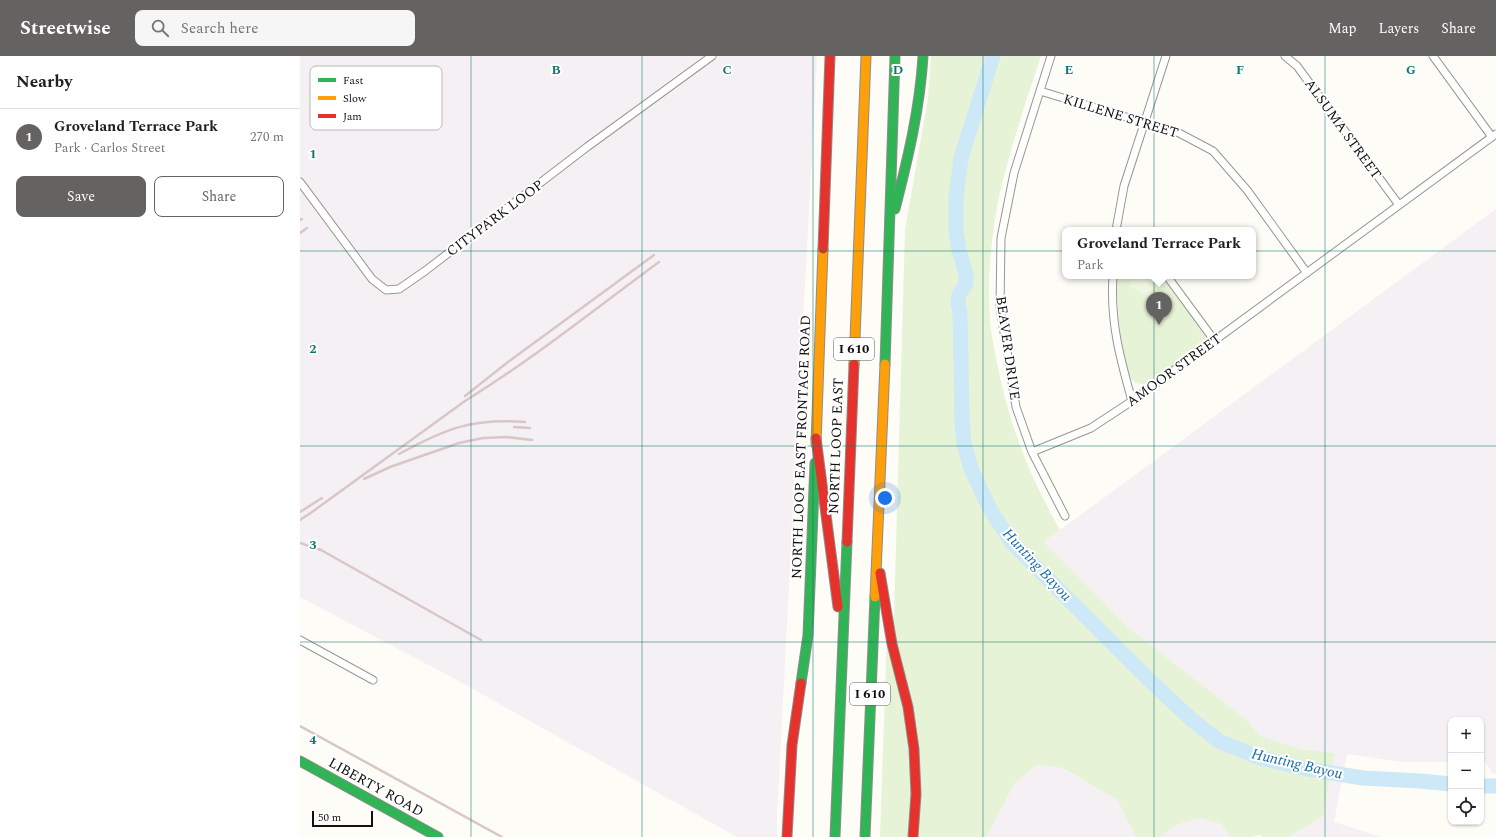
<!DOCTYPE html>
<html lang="en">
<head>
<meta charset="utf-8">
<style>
	body { margin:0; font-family:Spectral,serif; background:#f6f6f6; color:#202124 }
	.controls { position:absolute; right:12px; bottom:12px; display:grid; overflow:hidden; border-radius:8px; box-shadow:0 1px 3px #0004 }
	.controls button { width:36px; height:36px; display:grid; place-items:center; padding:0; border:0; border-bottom:1px solid #e0e0e0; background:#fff; color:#202124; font:20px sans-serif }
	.scale { position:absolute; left:12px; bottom:10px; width:61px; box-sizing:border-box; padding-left:4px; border:2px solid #111; border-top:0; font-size:11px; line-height:14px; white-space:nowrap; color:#111; -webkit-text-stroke:3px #fff; paint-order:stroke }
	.you { position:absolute; left:585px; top:442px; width:14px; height:14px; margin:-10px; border:3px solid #fff; border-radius:50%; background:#1a73e8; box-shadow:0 0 0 6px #1a73e833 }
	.badge { display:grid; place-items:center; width:26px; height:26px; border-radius:50%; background:#646362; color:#fff; font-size:13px; font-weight:700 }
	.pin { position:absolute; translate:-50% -33px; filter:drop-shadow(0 1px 2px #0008) }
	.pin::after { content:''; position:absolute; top:21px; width:14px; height:12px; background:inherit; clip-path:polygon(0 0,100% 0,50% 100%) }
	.popup { position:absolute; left:762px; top:171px; width:194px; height:52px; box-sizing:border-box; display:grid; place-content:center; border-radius:8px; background:#fff; filter:drop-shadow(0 1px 3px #0005); font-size:13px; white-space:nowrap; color:#757577 }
	.popup b { font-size:15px; color:#202124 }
	.popup::after { content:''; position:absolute; left:50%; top:100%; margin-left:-8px; border:8px solid transparent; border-top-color:#fff }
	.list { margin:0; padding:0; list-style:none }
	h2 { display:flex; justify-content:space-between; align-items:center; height:52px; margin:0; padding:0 16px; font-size:17px }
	h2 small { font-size:13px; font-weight:400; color:#757577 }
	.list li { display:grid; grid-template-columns:26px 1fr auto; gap:12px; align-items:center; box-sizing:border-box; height:56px; padding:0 16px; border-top:1px solid #e0e0e0 }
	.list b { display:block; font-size:15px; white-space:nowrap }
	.list p { margin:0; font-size:13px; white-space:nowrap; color:#757577 }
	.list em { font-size:13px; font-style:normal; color:#757577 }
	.actions { display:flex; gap:8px; padding:12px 16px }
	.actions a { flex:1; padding:9px 0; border:1px solid #646362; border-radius:8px; text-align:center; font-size:14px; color:#646362 }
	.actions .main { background:#646362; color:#fff }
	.icon { flex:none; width:22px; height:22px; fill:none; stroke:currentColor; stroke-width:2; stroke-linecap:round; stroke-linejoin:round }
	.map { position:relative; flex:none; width:1196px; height:781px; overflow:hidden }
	header { display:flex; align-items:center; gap:24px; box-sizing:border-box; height:56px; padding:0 20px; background:#646362; color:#fff }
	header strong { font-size:19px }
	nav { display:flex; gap:22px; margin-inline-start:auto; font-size:14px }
	.search { width:280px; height:36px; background:#f6f6f6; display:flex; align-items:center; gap:10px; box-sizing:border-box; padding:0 14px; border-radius:8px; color:#757577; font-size:15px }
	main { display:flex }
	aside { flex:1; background:#fff }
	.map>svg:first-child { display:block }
	.industrial { fill:#f5f0f3 }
	.green { fill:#e7f3d7 }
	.pitch { fill:#f0f6e1 }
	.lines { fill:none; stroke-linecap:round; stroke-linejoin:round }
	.river { stroke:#cde8f7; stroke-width:15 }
	.street-casing { stroke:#979795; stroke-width:9 }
	.fast-casing { stroke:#8e8d8b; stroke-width:11 }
	.slow-casing { stroke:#8e8d8b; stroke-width:11 }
	.jam-casing { stroke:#8e8d8b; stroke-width:11 }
	.street { stroke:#fffffe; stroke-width:7 }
	.fast { stroke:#30b455; stroke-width:9 }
	.slow { stroke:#ff9f0a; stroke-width:9 }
	.jam { stroke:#e5322d; stroke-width:9 }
	.rail { stroke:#d9c6c7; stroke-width:2.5 }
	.grid { fill:none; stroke:#0f766e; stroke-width:1; stroke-opacity:0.55 }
	.labels { text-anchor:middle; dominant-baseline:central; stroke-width:4; stroke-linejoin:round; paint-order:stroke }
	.shield { fill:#fff; stroke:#585858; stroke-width:1 }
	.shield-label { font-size:13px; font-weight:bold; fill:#111 }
	.street-label { font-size:14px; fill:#111; stroke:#fff }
	.water-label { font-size:15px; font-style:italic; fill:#1768a6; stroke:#fff }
	.key { fill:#fff; stroke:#b8b8b8; stroke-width:1 }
	.key-label { font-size:11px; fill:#111 }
	.grid-label { font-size:13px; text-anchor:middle; font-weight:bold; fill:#0f766e; stroke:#fff; stroke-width:4; stroke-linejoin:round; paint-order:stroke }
</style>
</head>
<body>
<header>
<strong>Streetwise</strong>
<div class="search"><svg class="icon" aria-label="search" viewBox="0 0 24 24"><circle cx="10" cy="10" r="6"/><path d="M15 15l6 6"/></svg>Search here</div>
<nav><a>Map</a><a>Layers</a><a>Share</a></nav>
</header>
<main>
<aside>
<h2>Nearby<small></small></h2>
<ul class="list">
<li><span class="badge">1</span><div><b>Groveland Terrace Park</b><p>Park · Carlos Street</p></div><em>270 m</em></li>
</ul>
<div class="actions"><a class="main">Save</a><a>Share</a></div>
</aside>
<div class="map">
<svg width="1196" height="781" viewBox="0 0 1196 781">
	<rect width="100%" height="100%" fill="#fdfcf7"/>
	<!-- industrial -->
	<path class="industrial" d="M0,0H517L477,758V781H437L155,623L0,541Z
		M1196,153V718H1193L1185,706H1181V664H1151V706H1102L1047,698L1034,766L1081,781H989L1023,760L1035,697L1000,693L960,680L947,664L829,572L744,486Z
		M736,709L761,712L817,744L836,781H686L715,727Z
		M898,762L921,768L931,781H861L876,769Z"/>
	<!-- green -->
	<path class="green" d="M631,0H741C726,45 711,90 700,136C691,178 687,224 690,266C691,278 694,290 696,302C708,365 728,418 760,474L744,486L829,572L947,664L960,680L1000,693L1035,697L1023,760L989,781H962L960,779L951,781H931L921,768L898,762L876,769L861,781H836L817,744L762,712L736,709L715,727L686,781H580L587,577L594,560L605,174L628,42Z
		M817,220H859L864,224L903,276L907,283L902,289C894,296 855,327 848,328C841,329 836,328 831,323C821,309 816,238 817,220Z"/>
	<!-- pitch -->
	<path class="pitch" d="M835,220L855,230L849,241L829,230Z"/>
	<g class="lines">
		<!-- river -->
		<path class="river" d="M693,0L661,102L656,141V174L659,194L666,218V227L659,239L658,247L660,257L662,364L664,387L671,413L691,455L712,487L845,620L892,664L919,685L960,702L1007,713L1063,722L1120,725L1151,728
			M1181,730H1196"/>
		<!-- street casing -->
		<g class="street-casing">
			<path id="street" d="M751,0L714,117L701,182L700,251L716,351L732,396L765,460
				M985,0L997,10L1099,149
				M1133,0L1192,81
				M740,35L879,77L913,95L947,134L1007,217
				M0,126L72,223L86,234L99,233L125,215L287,91L412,0
				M816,174L824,130L866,0
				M813,220C810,266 820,302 832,345
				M867,220L914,284
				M732,396L791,372L832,345L1196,78
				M0,584L73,624"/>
		</g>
		<!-- fast casing -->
		<g class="fast-casing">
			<path id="fast" d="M595,153C608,102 620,52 623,0
				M585,308L595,0
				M501,627L508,579L515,407
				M0,705L138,781
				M535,781L547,486
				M565,781L575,541"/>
		</g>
		<!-- slow casing -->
		<g class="slow-casing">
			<path id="slow" d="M554,308L566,0
				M516,388L523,193
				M575,541L585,308"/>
		</g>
		<!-- jam casing -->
		<g class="jam-casing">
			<path id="jam" d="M523,193L530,0
				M516,382L538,551
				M547,486L554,308
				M580,517L592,588L608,651L614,693L616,738L613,781
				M487,781L492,689L501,627"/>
		</g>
		<!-- street -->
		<use href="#street" class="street"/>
		<!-- fast -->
		<use href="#fast" class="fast"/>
		<!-- slow -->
		<use href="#slow" class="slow"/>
		<!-- jam -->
		<use href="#jam" class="jam"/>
		<!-- rail -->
		<path class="rail" d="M0,164L2,163
			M0,177L7,172
			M165,340L208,306L354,199
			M214,371L230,372
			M99,398C145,373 171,362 225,366
			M64,423L90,411L159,387L183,382L207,381L232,384
			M0,456L22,442
			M0,464L12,456L165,345C233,303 295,253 359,206
			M0,487L21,494L181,584
			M0,670L202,781"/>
	</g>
	<!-- grid -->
	<path class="grid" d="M171,0V781M342,0V781M513,0V781M683,0V781M854,0V781M1025,0V781M0,195H1196M0,390H1196M0,586H1196"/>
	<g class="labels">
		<!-- shield labels -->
		<g class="shield">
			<rect x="534" y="282" width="40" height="22" rx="3"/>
			<rect x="550" y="627" width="40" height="22" rx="3"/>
		</g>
		<g class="shield-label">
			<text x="554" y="293">I 610</text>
			<text x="570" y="638">I 610</text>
		</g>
		<!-- street labels -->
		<g class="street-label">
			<text transform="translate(821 60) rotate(17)">KILLENE STREET</text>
			<text transform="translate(1043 73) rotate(54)">ALSUMA STREET</text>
			<text transform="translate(195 162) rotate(-37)">CITYPARK LOOP</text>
			<text transform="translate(708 292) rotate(82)">BEAVER DRIVE</text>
			<text transform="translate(874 314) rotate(-36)">AMOOR STREET</text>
			<text transform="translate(536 390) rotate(-88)">NORTH LOOP EAST</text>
			<text transform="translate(501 391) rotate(-88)">NORTH LOOP EAST FRONTAGE ROAD</text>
			<text transform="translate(76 731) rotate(29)">LIBERTY ROAD</text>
		</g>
		<!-- water labels -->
		<g class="water-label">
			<text transform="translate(737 509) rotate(47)">Hunting Bayou</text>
			<text transform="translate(997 708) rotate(13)">Hunting Bayou</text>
		</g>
	</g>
	<!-- legend -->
	<rect x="10" y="10" width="132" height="64" rx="6" class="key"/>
	<rect x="18" y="22" width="18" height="4" fill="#30b455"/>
	<rect x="18" y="40" width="18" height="4" fill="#ff9f0a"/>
	<rect x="18" y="58" width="18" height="4" fill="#e5322d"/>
	<g class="key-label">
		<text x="43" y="28">Fast</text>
		<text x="43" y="46">Slow</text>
		<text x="43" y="64">Jam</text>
	</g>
	<g class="grid-label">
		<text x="256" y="18">B</text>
		<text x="427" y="18">C</text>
		<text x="598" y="18">D</text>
		<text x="769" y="18">E</text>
		<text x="940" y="18">F</text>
		<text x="1111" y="18">G</text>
		<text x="13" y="102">1</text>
		<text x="13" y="297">2</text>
		<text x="13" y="493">3</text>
		<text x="13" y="688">4</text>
	</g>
</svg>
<div class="controls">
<button>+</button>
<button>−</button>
<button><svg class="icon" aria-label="locate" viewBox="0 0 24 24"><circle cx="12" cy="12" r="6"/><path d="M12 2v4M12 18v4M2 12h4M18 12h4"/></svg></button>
</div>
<div class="scale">50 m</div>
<div class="you"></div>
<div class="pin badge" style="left:859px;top:269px">1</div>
<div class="popup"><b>Groveland Terrace Park</b>Park</div>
</div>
</main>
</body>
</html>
